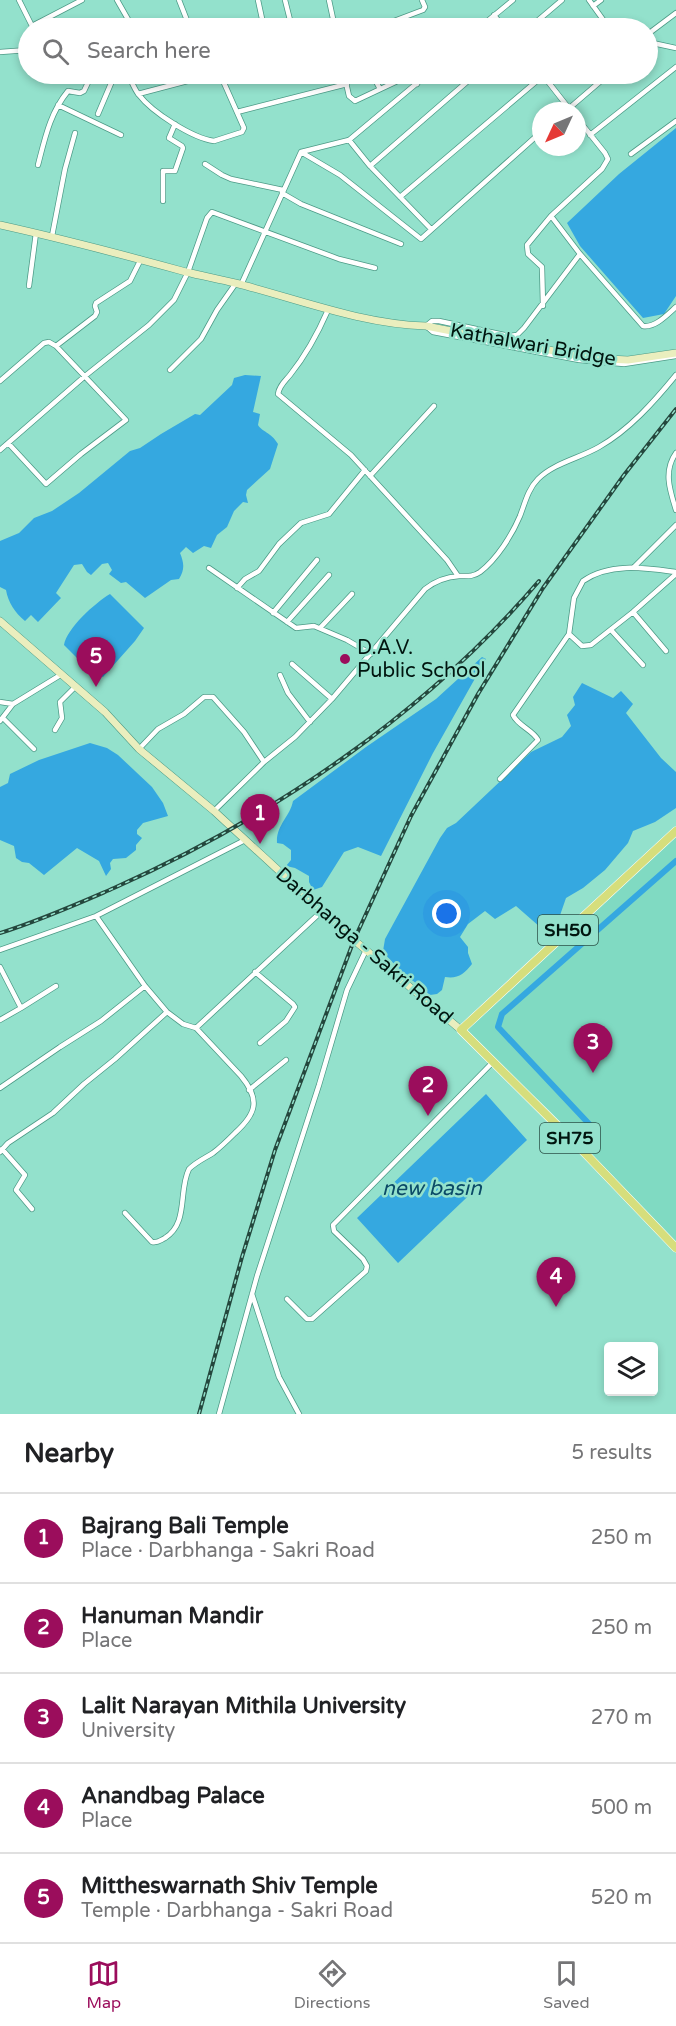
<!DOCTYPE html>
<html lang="en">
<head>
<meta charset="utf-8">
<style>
	body { margin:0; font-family:"Varela Round",sans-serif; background:#f6f6f6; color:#202124 }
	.controls { position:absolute; right:18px; bottom:18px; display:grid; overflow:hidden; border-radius:6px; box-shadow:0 3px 9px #0003 }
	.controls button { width:54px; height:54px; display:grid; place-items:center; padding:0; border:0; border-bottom:2px solid #e0e0e0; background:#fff; color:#202124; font:30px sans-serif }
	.compass { position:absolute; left:532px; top:102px; width:54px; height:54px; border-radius:50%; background:#fff; box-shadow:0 3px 9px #0003; rotate:226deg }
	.you { position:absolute; left:447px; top:914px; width:21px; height:21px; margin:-15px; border:4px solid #fff; border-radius:50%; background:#1a73e8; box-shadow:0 0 0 9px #1a73e833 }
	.badge { display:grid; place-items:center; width:39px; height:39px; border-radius:50%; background:#9b0d5c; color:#fff; font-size:20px; font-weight:700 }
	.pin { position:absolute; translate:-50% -50px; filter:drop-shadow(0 2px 3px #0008) }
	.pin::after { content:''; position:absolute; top:32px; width:21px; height:18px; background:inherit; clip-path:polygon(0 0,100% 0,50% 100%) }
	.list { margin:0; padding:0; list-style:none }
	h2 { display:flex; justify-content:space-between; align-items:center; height:78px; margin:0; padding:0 24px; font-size:26px }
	h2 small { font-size:20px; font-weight:400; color:#757577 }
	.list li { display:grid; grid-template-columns:39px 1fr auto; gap:18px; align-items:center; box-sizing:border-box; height:90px; padding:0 24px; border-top:2px solid #e0e0e0 }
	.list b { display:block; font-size:22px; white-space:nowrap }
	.list p { margin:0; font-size:20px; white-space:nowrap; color:#757577 }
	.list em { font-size:20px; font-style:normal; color:#757577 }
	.icon { flex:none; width:33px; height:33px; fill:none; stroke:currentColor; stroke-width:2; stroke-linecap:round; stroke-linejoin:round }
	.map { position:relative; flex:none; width:676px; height:1414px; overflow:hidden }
	.search { position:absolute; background:#fff; box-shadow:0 3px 9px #0003; left:18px; right:18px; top:18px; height:66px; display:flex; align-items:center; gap:15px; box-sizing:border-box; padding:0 21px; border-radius:33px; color:#757577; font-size:22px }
	.sheet { height:528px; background:#fff }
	nav { display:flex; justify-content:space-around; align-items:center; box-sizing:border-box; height:84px; border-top:2px solid #e0e0e0; background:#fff; font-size:16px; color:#757577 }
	nav a { display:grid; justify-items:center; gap:3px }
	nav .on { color:#9b0d5c }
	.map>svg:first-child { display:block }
	.built { fill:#80dac2 }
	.water { fill:#35a8e0 }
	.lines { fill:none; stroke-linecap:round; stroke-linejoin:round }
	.canal { stroke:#35a8e0; stroke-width:6 }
	.minor-casing { stroke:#4c9a86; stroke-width:6 }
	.secondary-casing { stroke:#4c9a86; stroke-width:8 }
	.primary-casing { stroke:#fff; stroke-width:9 }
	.minor { stroke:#fff; stroke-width:4.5 }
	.secondary { stroke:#eaeebe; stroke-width:7 }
	.primary { stroke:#d6de7c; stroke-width:8 }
	.rail-casing { stroke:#24473d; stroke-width:4 }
	.rail { stroke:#93e1cc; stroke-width:1.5; stroke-dasharray:4.5; stroke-linecap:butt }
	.poi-dot { fill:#9b0d5c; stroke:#93e1cc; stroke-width:2 }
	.labels { text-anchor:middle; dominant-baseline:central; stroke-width:5; stroke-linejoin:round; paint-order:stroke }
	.shield { fill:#93e1cc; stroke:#2c5248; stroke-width:1.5 }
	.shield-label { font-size:18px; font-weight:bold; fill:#00150f }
	.street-label { font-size:20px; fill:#00150f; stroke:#93e1cc }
	.poi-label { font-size:20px; fill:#00150f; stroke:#93e1cc; text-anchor:start }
	.water-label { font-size:21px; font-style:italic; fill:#0b4a67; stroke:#93e1cc }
</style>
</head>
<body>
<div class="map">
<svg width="676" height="1414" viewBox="0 0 676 1414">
	<rect width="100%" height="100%" fill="#93e1cc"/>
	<!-- built -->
	<path class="built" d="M676,836V1241L551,1112L467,1033L469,1027Z"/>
	<!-- water -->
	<path class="water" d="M676,128V296L664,314L643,318L580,246L567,223L619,174Z
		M245,375L261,376L253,412L260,414L258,425C263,433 270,431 278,444L270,469L247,490L246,495L248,503L243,502L234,511L227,527L217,535L211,548L204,546L193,553L186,547L180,553C184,563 185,569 179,579L171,580L145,598L126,582L121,583L109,574L112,570L108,563L102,564L91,575L87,572L82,564L74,565L56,593L61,598L38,622L31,615L25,621C15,613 8,602 6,590L0,587V541L19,533L34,518L52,511L79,493L130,451L140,448L161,434L195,414L200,415L232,385L234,378Z
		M110,594L144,628L135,641L103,677L89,670L64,645C67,628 95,603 110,594Z
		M482,657L486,659L433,753L381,856L358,847L344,852L322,887L313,890L309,882V876L295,868L286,866L291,860V850L283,844L277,843C276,825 290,817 293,801L366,747L436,699Z
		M582,683L613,698L621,691L633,704L626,713L661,758L676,772V808L655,822L633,831L628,843L605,870L583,888L566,898L557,924L551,928L540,927L516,906L495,919L485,911L468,924L460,937L468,947V953L472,964C464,974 458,979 445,977L442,990L437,994L430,995C414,981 395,968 383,951L385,939L440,838L447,828L456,823L531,752L562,737L571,726L567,715L575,705L573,697Z
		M90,743L107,748L118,755L152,787L163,803L168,816L143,823L137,830V834L142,838L136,845V850L126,858L113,859L110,863L111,869L106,876L99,861L77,848L44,875L29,863L22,862L16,858L14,846L0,840V787L8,783L10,774L39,760Z
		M486,1094L527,1140L398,1263L357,1218Z"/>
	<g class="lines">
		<!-- canal -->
		<path class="canal" d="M591,1126L498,1027L502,1014L676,861"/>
		<!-- minor casing -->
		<g class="minor-casing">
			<path id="minor" d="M19,0L32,26
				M117,0L133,28
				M179,0L190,28
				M258,0L264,28
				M285,0L292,28
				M329,0L335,28
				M589,0L604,21L613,28
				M593,6L601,0
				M494,15L504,28
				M32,26L82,0
				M368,28L386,24L423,10L425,7L422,0
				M479,28L513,0
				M529,28L562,0
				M595,28L604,21
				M648,34L676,13
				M648,42L676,48
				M0,52L28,50
				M128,74C131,80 134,89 139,95C152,112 192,138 214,141L242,132L244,128L220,74
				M344,74L349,96L355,101L406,77L410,78L417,84
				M372,74L380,89
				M542,74L571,111
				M138,94L214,74
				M58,105L121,135
				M566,111L609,74
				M237,112L347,84
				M98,114L115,74
				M590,135L676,67
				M349,140L370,166L431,229
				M301,152L340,175L421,239L541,132
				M631,154L676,121
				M205,164L222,175L231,179L283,190
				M38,165C45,138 50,113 68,91L80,93L84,91L92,74
				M370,166L476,74
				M282,193L301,204L401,244
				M400,197L545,74
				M163,201V171H175L183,148L182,146L169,138L175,124
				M551,216L580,254L643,326C655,328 667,315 676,307
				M52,236L65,169L75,133
				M580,254L524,328L517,335L509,336L439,321H432L426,326L433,332L579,360L624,364L676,356
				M241,285L301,152L349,140L428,74
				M29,286L36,233
				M543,306L542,267L528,254L527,245L551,216L602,169L608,159L605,153L577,118
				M328,310C318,333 306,355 290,375C285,381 279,386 278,394L351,455L447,560L458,576
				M170,370L201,339L217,310L236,283
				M0,381L44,343L49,342L56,346L95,316L97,312L95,306L96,303L130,281L141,259
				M9,444L46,484L81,454L126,420L56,346
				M0,450L85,376L149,325L174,300L188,272L207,218L212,212L339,259L375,268
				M676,453C663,471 670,491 676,510
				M370,476L434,406
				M634,567L676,525
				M209,568L296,628L314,626L347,640L371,654
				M237,588L245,579L259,571L279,544L301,523L329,514L365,470
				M633,612L666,651
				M273,613L317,560
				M287,622L329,575
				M320,628L352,594
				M611,630L643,665
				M569,634L582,646L591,645L633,612L676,574
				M292,664L332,699
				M280,675L288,693L310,722
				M0,702L13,704L62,674
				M3,718L34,749
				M0,721L13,704
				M55,730L62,718L60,702L76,686
				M139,749L158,729L184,714L204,697H213L244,732L264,762
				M500,779L538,740C533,730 518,726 513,715L569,634L574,598L583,581C610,562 646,568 676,572
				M214,811L264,762L295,737L332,699L425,589C435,581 446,577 459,576C467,576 473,577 480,572C497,559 512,535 520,516C525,503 528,489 538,479C554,463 580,458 599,447C629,430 654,402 676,375
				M96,916L145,986L167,1012L183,1024L196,1028L241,1076C261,1100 256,1114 235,1133C228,1140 221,1147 213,1153C205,1158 196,1162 189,1169C178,1191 189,1223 165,1238C159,1241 158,1243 152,1242L125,1213
				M0,950L96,916L245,840
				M0,967L21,1008L0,1020
				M255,972L293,1004L295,1007L286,1021L260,1043
				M21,1008L56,986
				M196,1028L322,911
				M0,1088L60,1047L101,1021L145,986
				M249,1090L286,1060
				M2,1149L25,1175L16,1190L32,1209
				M0,1152L8,1143L53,1113L84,1084L115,1059L167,1012
				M252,1294L279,1377L299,1414
				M287,1299L307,1319H312L366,1271L367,1266L363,1259L334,1231L333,1225L493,1062
				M219,1414L257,1276L319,1085L347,990L366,950"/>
		</g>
		<!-- secondary casing -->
		<g class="secondary-casing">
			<path id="secondary" d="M0,225C63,239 124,255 186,272C202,276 219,279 235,283C298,299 361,324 426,326L590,358L628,360L676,353
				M0,621L105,712L139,749L214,811L354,940L461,1030"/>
		</g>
		<!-- primary casing -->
		<g class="primary-casing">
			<path id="primary" d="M676,831L461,1030L581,1149L676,1248"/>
		</g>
		<!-- minor -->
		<use href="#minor" class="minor"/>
		<!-- secondary -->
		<use href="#secondary" class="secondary"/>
		<!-- primary -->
		<use href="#primary" class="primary"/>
		<!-- rail casing -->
		<g class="rail-casing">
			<path id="rail" d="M0,933C39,921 77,904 114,888C273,817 425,714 539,581
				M199,1414L242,1257L275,1150L354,940L411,816L478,694L543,588L624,475L676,409"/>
		</g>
		<!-- rail -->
		<use href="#rail" class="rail"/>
	</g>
	<!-- markers -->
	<circle class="poi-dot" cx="345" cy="659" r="6"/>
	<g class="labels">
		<!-- shield labels -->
		<g class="shield">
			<rect x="538" y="915" width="60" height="30" rx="4.5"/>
			<rect x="540" y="1123" width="60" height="30" rx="4.5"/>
		</g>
		<g class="shield-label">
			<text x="568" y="930">SH50</text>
			<text x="570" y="1138">SH75</text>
		</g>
		<!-- street labels -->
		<g class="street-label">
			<text transform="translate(533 345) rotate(10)">Kathalwari Bridge</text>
			<text transform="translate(364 946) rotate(41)">Darbhanga - Sakri Road</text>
		</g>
		<!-- poi labels -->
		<g class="poi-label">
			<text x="357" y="648">D.A.V.<tspan x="357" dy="23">Public School</tspan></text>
		</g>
		<!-- water labels -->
		<g class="water-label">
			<text x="432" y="1188">new basin</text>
		</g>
	</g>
</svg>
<div class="controls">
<button><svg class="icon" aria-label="layers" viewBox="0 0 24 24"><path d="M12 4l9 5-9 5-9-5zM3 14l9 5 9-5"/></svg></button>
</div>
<svg class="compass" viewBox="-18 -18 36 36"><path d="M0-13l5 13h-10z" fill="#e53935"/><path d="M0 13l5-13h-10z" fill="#757577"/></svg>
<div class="you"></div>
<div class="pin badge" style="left:260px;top:844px">1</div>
<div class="pin badge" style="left:428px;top:1116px">2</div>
<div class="pin badge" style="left:593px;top:1073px">3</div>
<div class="pin badge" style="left:556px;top:1307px">4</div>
<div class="pin badge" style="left:96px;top:687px">5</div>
<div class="search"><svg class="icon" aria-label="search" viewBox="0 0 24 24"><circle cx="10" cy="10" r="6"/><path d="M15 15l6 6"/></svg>Search here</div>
</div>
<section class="sheet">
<h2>Nearby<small>5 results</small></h2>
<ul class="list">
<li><span class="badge">1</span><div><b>Bajrang Bali Temple</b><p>Place · Darbhanga - Sakri Road</p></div><em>250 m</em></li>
<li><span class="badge">2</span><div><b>Hanuman Mandir</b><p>Place</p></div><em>250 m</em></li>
<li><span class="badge">3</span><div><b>Lalit Narayan Mithila University</b><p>University</p></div><em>270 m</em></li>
<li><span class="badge">4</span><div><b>Anandbag Palace</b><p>Place</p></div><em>500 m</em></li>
<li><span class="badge">5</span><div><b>Mittheswarnath Shiv Temple</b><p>Temple · Darbhanga - Sakri Road</p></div><em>520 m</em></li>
</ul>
</section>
<nav>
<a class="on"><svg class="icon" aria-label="map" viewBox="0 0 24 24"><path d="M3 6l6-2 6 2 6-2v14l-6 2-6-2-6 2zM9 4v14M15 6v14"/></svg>Map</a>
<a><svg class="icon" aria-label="directions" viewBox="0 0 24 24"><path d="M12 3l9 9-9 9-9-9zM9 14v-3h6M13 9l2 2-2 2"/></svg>Directions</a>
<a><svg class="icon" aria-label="saved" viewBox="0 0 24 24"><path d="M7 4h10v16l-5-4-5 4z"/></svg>Saved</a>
</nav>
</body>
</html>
